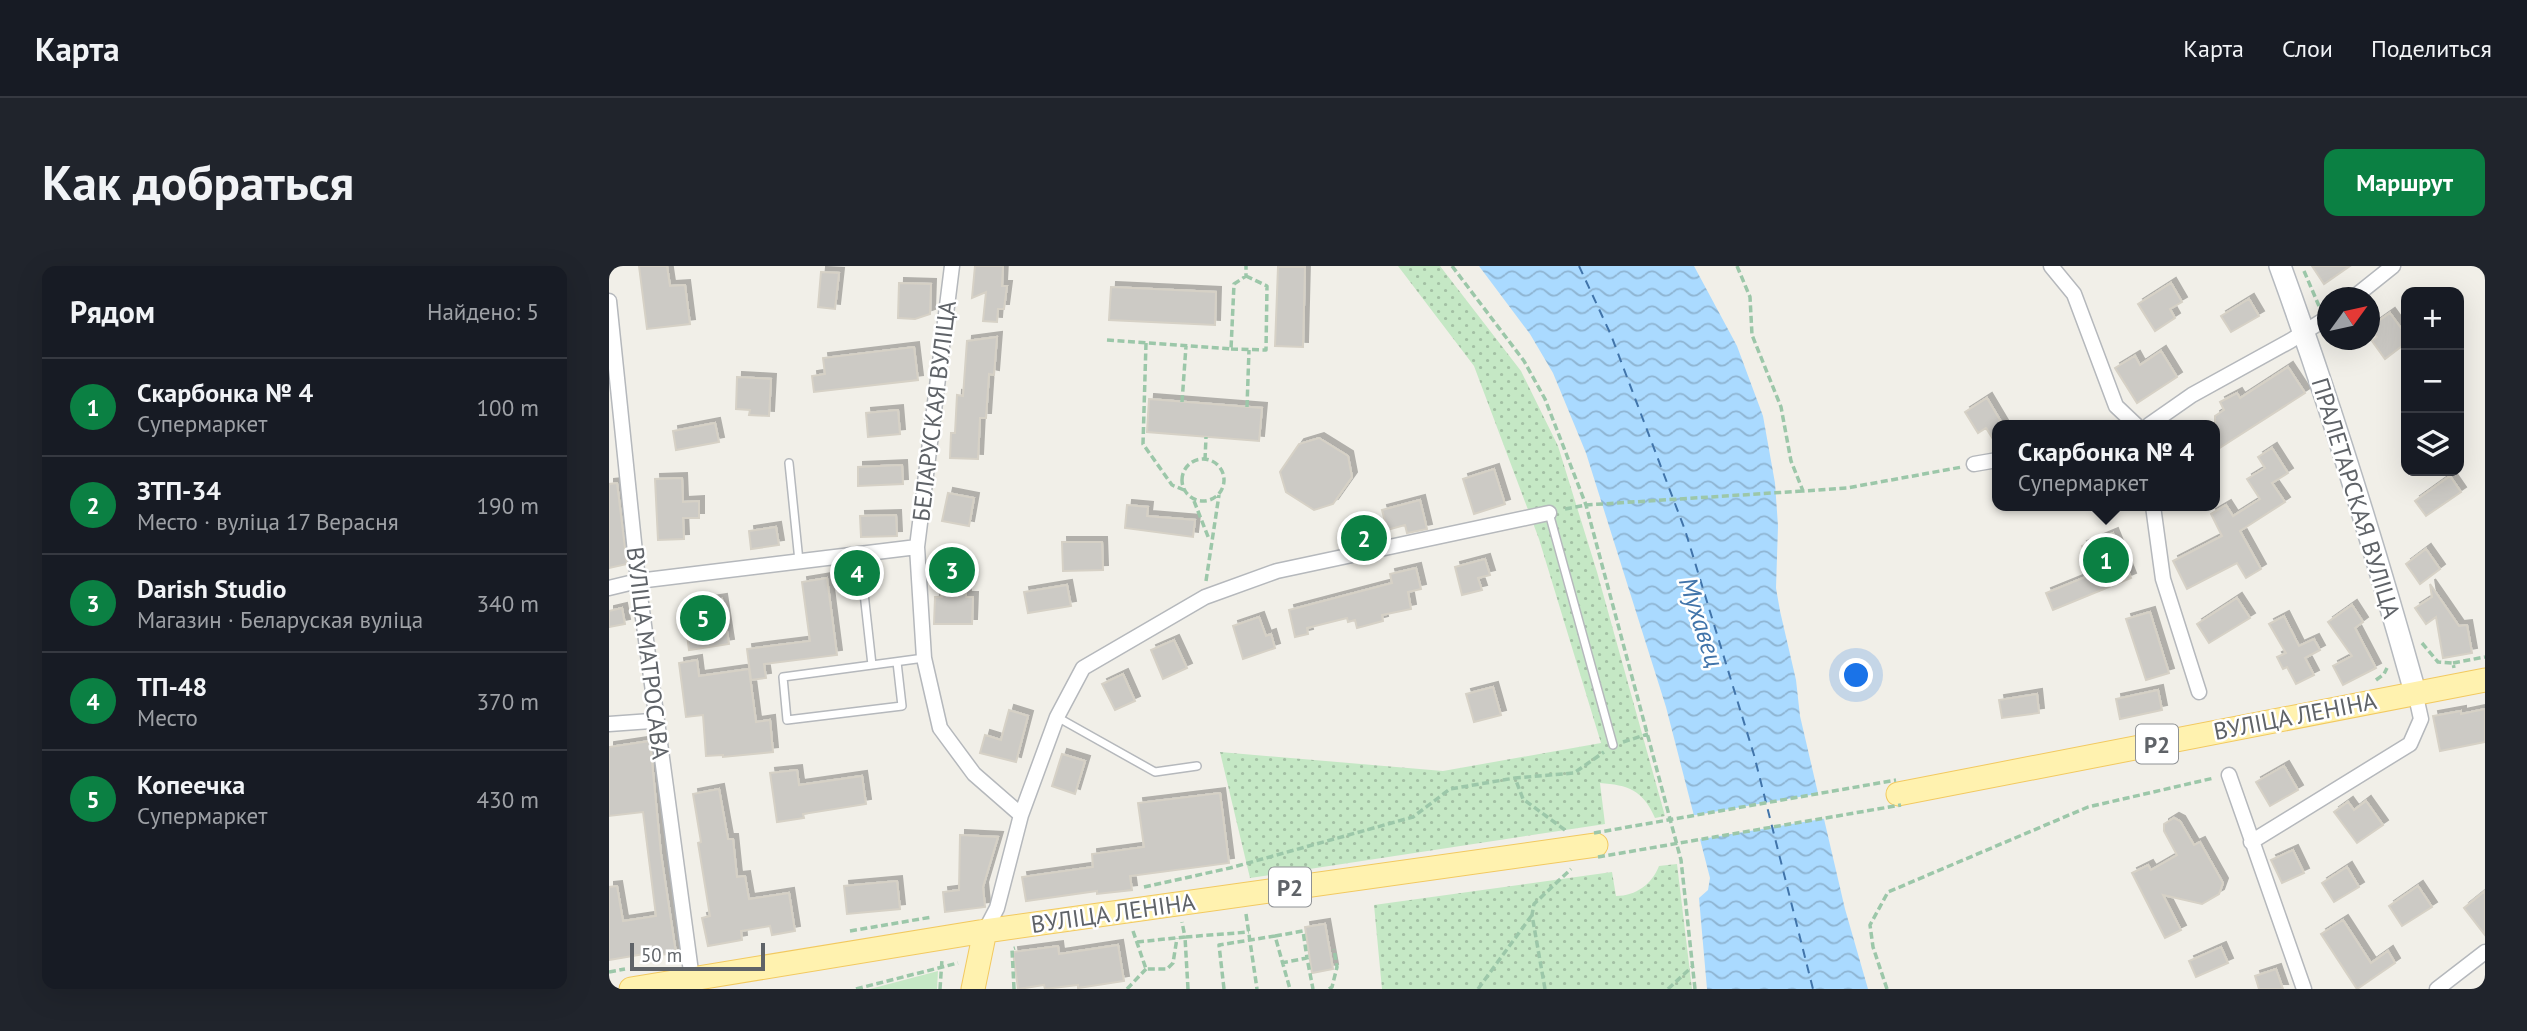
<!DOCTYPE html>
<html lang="ru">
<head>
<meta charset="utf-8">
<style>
	body { margin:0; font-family:"PT Sans",sans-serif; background:#20242c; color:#f1f3f6 }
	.controls { position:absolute; right:21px; top:21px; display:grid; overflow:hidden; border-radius:14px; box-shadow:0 7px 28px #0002 }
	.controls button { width:63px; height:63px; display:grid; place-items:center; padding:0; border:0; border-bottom:2px solid #363941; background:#171b24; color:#f1f3f6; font:35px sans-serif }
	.compass { position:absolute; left:1708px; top:21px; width:63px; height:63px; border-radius:50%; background:#171b24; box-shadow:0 7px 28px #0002; rotate:57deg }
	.scale { position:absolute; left:21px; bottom:18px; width:135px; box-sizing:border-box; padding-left:7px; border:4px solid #5f6368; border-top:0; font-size:19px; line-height:24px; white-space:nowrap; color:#5f6368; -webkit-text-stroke:5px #fff; paint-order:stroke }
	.you { position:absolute; left:1248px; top:410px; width:24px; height:24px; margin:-18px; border:5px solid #fff; border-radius:50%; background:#1a73e8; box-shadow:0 0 0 10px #1a73e833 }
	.badge { display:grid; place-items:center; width:46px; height:46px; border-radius:50%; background:#0b8043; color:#fff; font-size:23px; font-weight:700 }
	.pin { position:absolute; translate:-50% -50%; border:4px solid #fff; box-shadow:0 2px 7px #0006 }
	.popup { position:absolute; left:1383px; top:154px; width:228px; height:91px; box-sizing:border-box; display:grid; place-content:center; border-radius:14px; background:#171b24; filter:drop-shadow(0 2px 5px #0005); font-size:23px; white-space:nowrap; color:#9ea1a6 }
	.popup b { font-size:26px; color:#f1f3f6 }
	.popup::after { content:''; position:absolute; left:50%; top:100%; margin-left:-14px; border:14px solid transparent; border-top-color:#171b24 }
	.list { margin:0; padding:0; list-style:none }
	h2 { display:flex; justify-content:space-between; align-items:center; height:91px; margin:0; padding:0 28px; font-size:30px }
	h2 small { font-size:23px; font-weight:400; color:#9ea1a6 }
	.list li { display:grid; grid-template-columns:46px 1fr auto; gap:21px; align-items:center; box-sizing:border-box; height:98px; padding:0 28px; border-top:2px solid #363941 }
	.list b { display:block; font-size:26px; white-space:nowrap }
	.list p { margin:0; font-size:23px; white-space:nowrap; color:#9ea1a6 }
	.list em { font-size:23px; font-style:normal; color:#9ea1a6 }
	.icon { flex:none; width:38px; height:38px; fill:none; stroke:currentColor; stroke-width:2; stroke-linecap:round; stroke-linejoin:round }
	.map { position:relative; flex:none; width:1876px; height:723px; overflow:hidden; border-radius:14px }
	header { display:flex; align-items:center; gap:42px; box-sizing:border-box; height:98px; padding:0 35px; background:#171b24; border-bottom:2px solid #363941 }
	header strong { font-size:33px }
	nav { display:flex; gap:38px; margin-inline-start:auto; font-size:24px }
	.intro { display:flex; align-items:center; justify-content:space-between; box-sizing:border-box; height:168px; padding:0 42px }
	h1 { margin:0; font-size:49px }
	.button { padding:18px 32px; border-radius:14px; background:#0b8043; color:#fff; font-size:24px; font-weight:700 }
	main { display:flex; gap:42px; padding:0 42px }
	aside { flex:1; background:#171b24; border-radius:14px; box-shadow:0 7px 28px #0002 }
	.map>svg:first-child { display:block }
	.grass { fill:url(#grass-dots) }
	.green { fill:#c5e8c5 }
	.water { fill:url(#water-waves) }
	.pier { fill:#f1efe8 }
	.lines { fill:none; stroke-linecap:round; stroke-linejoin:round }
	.ferry { stroke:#4174aa; stroke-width:2; stroke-dasharray:9 7; stroke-linecap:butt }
	.building { fill:#cccac5; stroke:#d6d1c6; stroke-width:2; filter:url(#shadow) }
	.service-casing { stroke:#b5b8bc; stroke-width:10 }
	.minor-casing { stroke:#b5b8bc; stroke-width:17 }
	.secondary-casing { stroke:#b6babf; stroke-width:24 }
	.primary-casing { stroke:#f2c960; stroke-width:25 }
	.path { stroke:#9cc7a9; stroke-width:3.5; stroke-dasharray:7 3.5; stroke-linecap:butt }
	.service { stroke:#fff; stroke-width:7 }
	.minor { stroke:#fff; stroke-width:14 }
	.secondary { stroke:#fff; stroke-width:21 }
	.primary { stroke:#fff2af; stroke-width:23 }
	.path-bridge { stroke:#9cc7a9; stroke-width:3.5; stroke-dasharray:7 3.5; stroke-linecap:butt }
	.labels { text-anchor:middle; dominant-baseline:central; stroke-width:5; stroke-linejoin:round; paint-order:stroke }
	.shield { fill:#fff; stroke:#8f9295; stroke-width:2 }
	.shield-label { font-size:23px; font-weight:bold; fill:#5f6368 }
	.street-label { font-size:24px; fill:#5f6368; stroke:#fff }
	.water-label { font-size:26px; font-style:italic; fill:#4174aa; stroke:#fff }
</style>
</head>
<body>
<header>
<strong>Карта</strong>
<nav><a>Карта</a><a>Слои</a><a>Поделиться</a></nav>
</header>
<div class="intro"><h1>Как добраться</h1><a class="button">Маршрут</a></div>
<main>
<aside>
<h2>Рядом<small>Найдено: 5</small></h2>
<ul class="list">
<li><span class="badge">1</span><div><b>Скарбонка № 4</b><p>Супермаркет</p></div><em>100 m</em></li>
<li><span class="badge">2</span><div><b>ЗТП-34</b><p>Место · вуліца 17 Верасня</p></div><em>190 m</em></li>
<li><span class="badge">3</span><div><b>Darish Studio</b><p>Магазин · Беларуская вуліца</p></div><em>340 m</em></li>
<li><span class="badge">4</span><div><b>ТП-48</b><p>Место</p></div><em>370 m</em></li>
<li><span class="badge">5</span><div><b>Копеечка</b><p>Супермаркет</p></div><em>430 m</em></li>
</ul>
</aside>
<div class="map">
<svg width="1876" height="723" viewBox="0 0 1876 723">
	<defs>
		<pattern id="grass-dots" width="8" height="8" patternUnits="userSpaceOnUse" patternTransform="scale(1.75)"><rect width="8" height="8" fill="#c5e8c5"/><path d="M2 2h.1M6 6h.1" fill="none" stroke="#a3c0a4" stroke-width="1.8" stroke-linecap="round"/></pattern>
		<pattern id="water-waves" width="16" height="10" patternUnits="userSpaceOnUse" patternTransform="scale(1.75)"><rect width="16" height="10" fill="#aadaff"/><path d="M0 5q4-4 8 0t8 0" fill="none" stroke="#8eb4d2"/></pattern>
		<filter id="shadow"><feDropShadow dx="5" dy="-5" stdDeviation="0" flood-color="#0004"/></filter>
	</defs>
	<rect width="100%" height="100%" fill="#f1efe8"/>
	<!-- grass -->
	<path class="grass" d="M789,0H831L912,105L949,180L988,306L1056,550L1046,552C1034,524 1019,519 991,517L996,558L641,612L611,486L834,505L992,477L930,273L865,100Z
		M1068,598L1083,723H773L765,639L1003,606L1007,630C1027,630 1043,618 1050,600Z"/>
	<!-- green -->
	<path class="green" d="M329,705L328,723H261Z"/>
	<!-- water -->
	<path class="water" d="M870,0H1085L1128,80L1154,150L1166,217L1169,260L1167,322L1171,345L1187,414L1191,450L1236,643L1259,723H1098L1090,632L1099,624L1101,612L1057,441L977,187L944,107L921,68Z"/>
	<!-- pier -->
	<path class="pier" d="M1213,527L1219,552L1087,574L1081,550Z"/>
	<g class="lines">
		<!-- ferry -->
		<path class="ferry" d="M970,0L1002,69L1076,264L1145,489L1204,723"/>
	</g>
	<!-- building -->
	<path class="building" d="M30,0H58L61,20L76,19L81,58L38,63Z
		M366,0H394L393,20H398L395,43H389L388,56L374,55L377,26L363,32Z
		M1703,0H1741L1715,18Z
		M669,1H696L694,81L666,80Z
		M212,6L230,7L226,43L209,41Z
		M290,17L322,18L321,48L306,53L289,52Z
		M1562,17L1573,36L1561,43L1566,52L1546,65L1529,38Z
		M502,21L607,26L606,59L500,54Z
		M1640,33L1650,50L1622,66L1612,50Z
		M1781,47L1797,69V77L1776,93L1763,75L1768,71L1761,61Z
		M388,71L385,109L380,108L377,152H371L369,193L341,192L342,167H346L348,129L354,130L358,75Z
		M305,81L309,114L205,126L203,110L216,108L214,92Z
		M1552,85L1568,111L1528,137L1506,102L1526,90L1531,99Z
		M1679,101L1696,127L1606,185V150L1615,144L1611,136L1628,127L1631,132Z
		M128,111L162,113L160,150L140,149L141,144L127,143Z
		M1378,132L1394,159H1389V181L1377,162L1369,167L1356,146Z
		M540,133L653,142L650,175L538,166Z
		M289,144L291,168L259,171L257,147Z
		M106,157L110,176L67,184L64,165Z
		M710,172L739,190L743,211L724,238L705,244L677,226L671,206L690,178Z
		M1663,182L1679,207L1663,217L1676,236L1631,265L1652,303L1637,312L1628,297L1578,323L1564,295L1613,270L1602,248L1617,239L1624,250L1651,233L1638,213L1656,202L1649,191Z
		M293,199L294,218L249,220V201Z
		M885,203L896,238L865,248L854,213Z
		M1841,210L1852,226L1817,250L1806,235Z
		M73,212L74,236L90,235V252H74L75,273L49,274L46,213Z
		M8,217L18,298L0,302V218Z
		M339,227L365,232L360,260L333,255Z
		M811,234L818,263L798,267L796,259L778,264L773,244Z
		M518,239L539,241L538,250L586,254L584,271L516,262Z
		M287,249L288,270L252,271L251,250Z
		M167,261L170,279L142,283L140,265Z
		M763,262L764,275L747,278L745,265Z
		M1504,267L1522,312L1444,344L1437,327L1484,308L1473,280Z
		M453,276H493L494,304L454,305Z
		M1817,283L1831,303L1811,318L1797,298Z
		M354,290L357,331H364L363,358H325L326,331H333L331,291Z
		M876,293L881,309L869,312L873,324L853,329L846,301Z
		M255,298L257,315L241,317L239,300Z
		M807,302L812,323L799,326L802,343L773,349L774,355L748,362L746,354L739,356L738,352L698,362L699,368L686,371L680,344L783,317L781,308Z
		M218,312L228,389L155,398L157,412L142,414L138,383L201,375L193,316Z
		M1821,318L1850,360L1858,359L1863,387L1834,392L1827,351L1817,358L1806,342L1823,331Z
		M458,319L462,340L419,347L415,326Z
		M1628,332L1641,352L1600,377L1588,358Z
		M113,333L120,378L80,384L74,339Z
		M1743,339L1754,356L1746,362L1767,402L1734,419L1724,400L1743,390L1719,356Z
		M13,342L16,358L0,361V345Z
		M1541,346L1560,407L1537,414L1517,353Z
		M1675,350L1690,380L1705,373L1711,384L1696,392L1705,409L1687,418L1678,401L1674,403L1668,391L1677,387L1660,358Z
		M650,351L657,370L662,368L666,382L634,393L624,360Z
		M565,374L578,402L554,413L542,384Z
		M88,394L90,410L140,403L147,456L161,454L164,486L114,491V489L97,490L94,449L77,451L70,397Z
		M514,408L526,435L506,444L493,418Z
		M884,421L892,449L865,456L857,428Z
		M1549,424L1553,444L1511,453L1507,433Z
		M1428,428L1430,447L1393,452L1390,434Z
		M1876,443V476L1831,485L1824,450L1852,445V448Z
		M400,444L419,450L407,496L371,487L376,469L392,474Z
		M41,475L52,588L67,687L35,691V688L0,694V621L8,620L14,655L47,650L34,546L0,550V481Z
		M453,488L476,495L466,528L443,520Z
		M1675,500L1689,524L1661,540L1647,516Z
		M188,504L190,519L253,510L257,538L194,548L195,552L168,556L161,507Z
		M110,523L119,573H124L128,611L136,610L140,633L180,627L186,665L163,669L161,660L132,665L133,674L99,680L93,652L101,650L89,577L92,576L84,528Z
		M611,527L620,597L521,610L523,624L488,628V625L417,635L413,611L484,601L483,588L535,581L529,537Z
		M1757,535L1774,559L1748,577L1725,546L1739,536L1745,544Z
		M1565,552L1571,555L1585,579L1591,576L1614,617L1610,628L1593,638L1554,629L1572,664L1556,672L1523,607L1539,599L1542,604L1568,589L1555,565V558Z
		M351,569L389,571L374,621L376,641L336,646L334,626L350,624Z
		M1684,584L1695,607L1673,617L1662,594Z
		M1738,601L1750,621L1725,636L1713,617Z
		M288,615L291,643L238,648L235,620Z
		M1809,620L1823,641L1793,660L1780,640Z
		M1876,625V669L1855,642Z
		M1734,654L1762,697L1779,685L1786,697L1748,723L1712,668Z
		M716,658L724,703L703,707L696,661Z
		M509,679L515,715L469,722V719L436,723L435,719L409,723L404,686L449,680L450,688Z
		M1612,681L1619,697L1587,711L1580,695Z
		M1667,703L1674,723H1650L1646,710Z"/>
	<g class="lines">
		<!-- service casing -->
		<g class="service-casing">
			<path id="service" d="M180,197L190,295
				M940,247L1004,479
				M255,327L263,399
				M288,396L293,440L178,454L174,411L315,392
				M448,451L546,506L588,500"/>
		</g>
		<!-- minor casing -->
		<g class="minor-casing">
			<path id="minor" d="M343,0L308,281L315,392L331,462L365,508L412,549
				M1442,0L1465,28L1507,140L1527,159
				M1744,32L1784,0
				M0,35L29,315L83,713
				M1540,159L1583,129L1681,75L1718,52
				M1365,198L1388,194
				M1544,240L1554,313L1590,426
				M0,322L29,315L308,281
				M0,458L42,455L47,457
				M1620,509L1695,723
				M1642,576L1801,478L1812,453L1806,426
				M376,665L388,642L412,549L448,451L474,402L596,331L668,305L940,247
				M1828,723L1876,686"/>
		</g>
		<!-- secondary casing -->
		<g class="secondary-casing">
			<path id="secondary" d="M1671,0C1722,140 1766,283 1806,426"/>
		</g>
		<!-- primary casing -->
		<g class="primary-casing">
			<path id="primary" d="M1289,528L1876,414
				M22,723L376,665L987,579
				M364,723L376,665"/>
		</g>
		<!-- path -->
		<path class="path" d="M843,0L915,95L936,133L977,239L1072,594L1086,723
			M1128,0L1141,31L1143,69L1172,141L1182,195L1194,225L1238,222L1353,201
			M1695,5L1710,40
			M498,74L622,83L625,18L637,10V0
			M537,77L534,178L563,219L575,224
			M622,83L657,84L658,20L637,10
			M573,136L577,80
			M638,141L640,84
			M573 214a21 21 0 1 1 42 0a21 21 0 1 1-42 0Z
			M596,194L597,171
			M585,235L600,273
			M956,243L977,239L1194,225
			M597,315L610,229
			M1813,377L1829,396L1844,397L1845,402
			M1844,397L1876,391
			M1767,414L1775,408L1778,402
			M1014,476L1039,468
			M956,564L914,533L906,512L965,507L995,486
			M535,621L621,602L804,551L841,523L906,512
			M637,648L648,723
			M241,665L323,651
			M524,665L537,703H558L564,697L568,672
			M666,670L694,665L698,692
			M528,676L576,671L573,656
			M672,697L698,692L704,723
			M0,706L16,703
			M247,723L349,697
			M331,723L333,693
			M405,723L403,683L406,682
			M518,723L537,703
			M579,723L576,671L640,666
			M615,723L610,679L666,670L681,723
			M720,723L723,721L728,701L725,683
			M869,723L923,649
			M936,723L923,649L925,638L962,603
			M1059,723L1084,700
			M1278,723L1264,681L1261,659L1279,626L1479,541L1605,512"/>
		<!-- service -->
		<use href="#service" class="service"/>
		<!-- minor -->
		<use href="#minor" class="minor"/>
		<!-- secondary -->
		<use href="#secondary" class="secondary"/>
		<!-- primary -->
		<use href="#primary" class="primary"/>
		<!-- path-bridge -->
		<path class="path-bridge" d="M985,567L1287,514
			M989,591L1292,539"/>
	</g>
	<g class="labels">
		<!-- shield labels -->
		<g class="shield">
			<rect x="1527" y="458.5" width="42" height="39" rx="5"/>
			<rect x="660" y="601.5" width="42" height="39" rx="5"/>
		</g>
		<g class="shield-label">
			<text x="1548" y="478">Р2</text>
			<text x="681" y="621">Р2</text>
		</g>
		<!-- street labels -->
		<g class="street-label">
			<text transform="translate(325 145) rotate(-83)">БЕЛАРУСКАЯ ВУЛІЦА</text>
			<text transform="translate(1747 232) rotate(73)">ПРАЛЕТАРСКАЯ ВУЛІЦА</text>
			<text transform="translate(39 387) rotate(83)">ВУЛІЦА МАТРОСАВА</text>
			<text transform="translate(1686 450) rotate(-11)">ВУЛІЦА ЛЕНІНА</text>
			<text transform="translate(504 647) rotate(-8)">ВУЛІЦА ЛЕНІНА</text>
		</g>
		<!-- water labels -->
		<g class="water-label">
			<text transform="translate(1093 356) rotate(72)">Мухавец</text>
		</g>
	</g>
</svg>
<div class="controls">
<button>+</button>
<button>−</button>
<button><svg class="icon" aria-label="layers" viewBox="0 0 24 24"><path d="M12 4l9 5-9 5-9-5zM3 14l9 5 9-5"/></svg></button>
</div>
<svg class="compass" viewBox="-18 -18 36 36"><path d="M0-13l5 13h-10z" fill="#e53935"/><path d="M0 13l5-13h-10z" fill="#9ea1a6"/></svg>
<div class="scale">50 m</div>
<div class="you"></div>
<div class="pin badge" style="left:1497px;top:294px">1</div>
<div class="popup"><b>Скарбонка № 4</b>Супермаркет</div>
<div class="pin badge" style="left:755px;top:272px">2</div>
<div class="pin badge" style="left:343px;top:304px">3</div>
<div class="pin badge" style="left:248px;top:307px">4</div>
<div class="pin badge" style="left:94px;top:352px">5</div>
</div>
</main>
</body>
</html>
